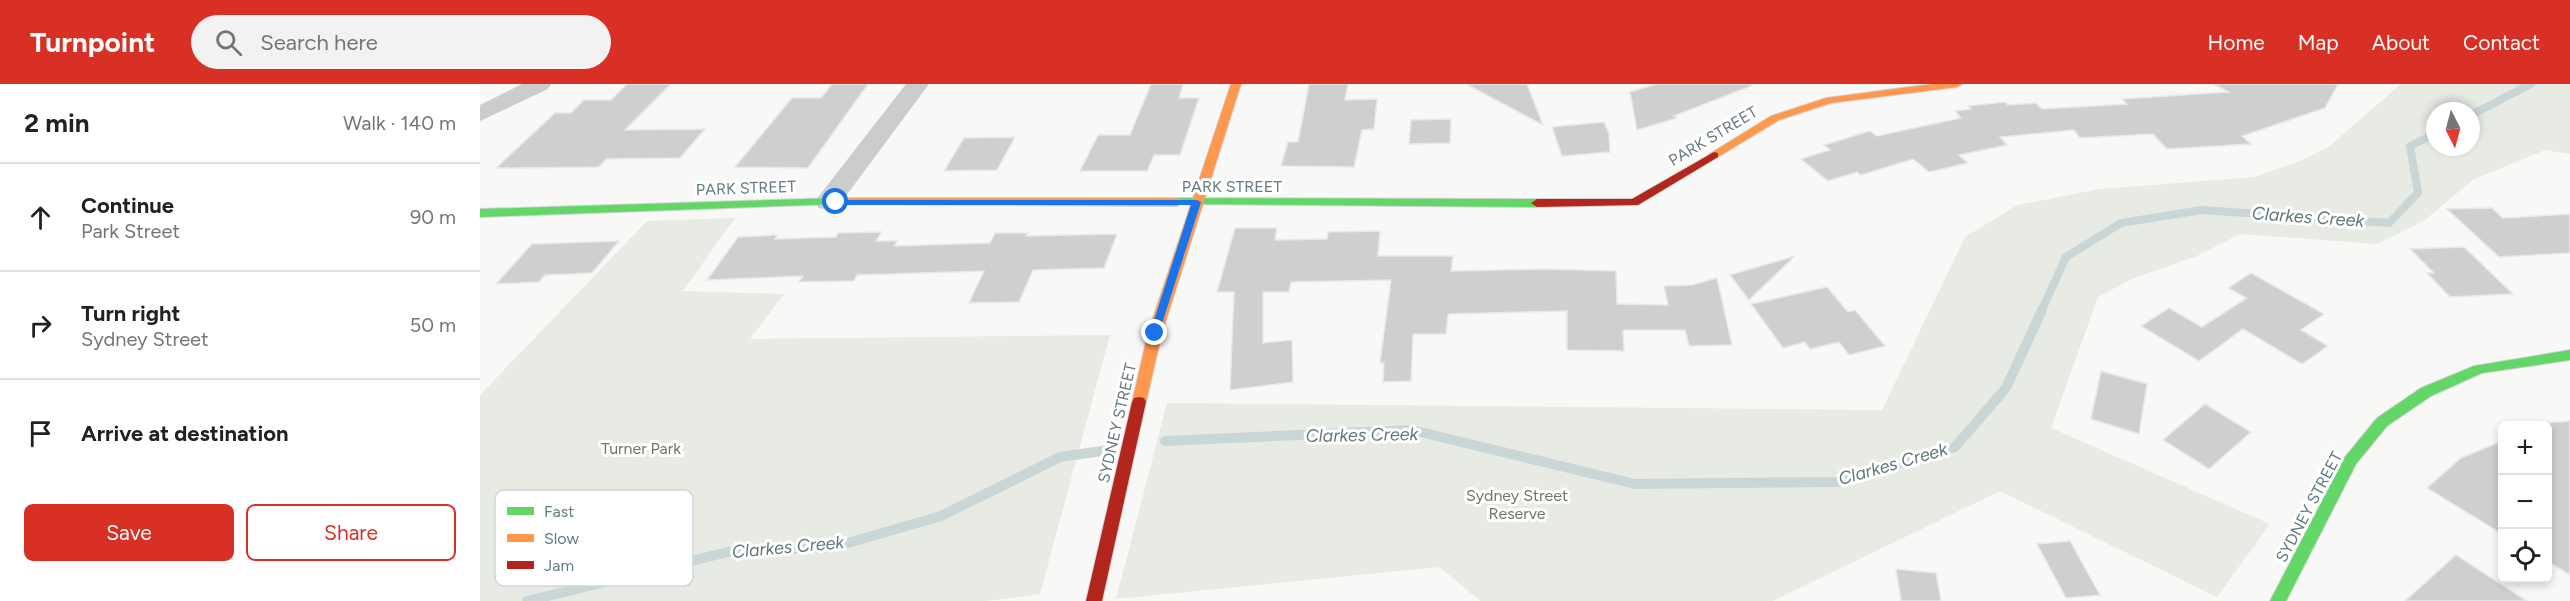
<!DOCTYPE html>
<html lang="en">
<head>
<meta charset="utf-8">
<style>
	body { margin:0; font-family:Figtree,sans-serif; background:#f2f2f2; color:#202124 }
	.controls { position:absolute; right:18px; bottom:18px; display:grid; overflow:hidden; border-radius:9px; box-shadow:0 3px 9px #0003 }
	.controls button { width:54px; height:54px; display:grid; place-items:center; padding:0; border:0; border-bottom:2px solid #e0e0e0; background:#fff; color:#202124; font:30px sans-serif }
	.compass { position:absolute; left:1946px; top:18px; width:54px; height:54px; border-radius:50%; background:#fff; box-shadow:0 3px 9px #0003; rotate:174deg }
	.stop { position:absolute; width:18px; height:18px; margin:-14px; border:4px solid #1a73e8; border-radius:50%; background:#fff }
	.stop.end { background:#1a73e8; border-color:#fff; box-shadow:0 2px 6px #0008 }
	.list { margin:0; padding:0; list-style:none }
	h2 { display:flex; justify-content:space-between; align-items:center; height:78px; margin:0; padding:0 24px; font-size:26px }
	h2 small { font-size:20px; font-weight:400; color:#757577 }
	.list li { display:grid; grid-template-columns:39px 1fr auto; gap:18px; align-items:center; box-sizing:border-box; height:108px; padding:0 24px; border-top:2px solid #e0e0e0 }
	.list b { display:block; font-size:22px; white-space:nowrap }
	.list p { margin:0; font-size:20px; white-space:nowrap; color:#757577 }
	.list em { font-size:20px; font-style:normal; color:#757577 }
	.actions { display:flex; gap:12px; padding:18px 24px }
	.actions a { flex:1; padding:14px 0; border:2px solid #d93025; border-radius:9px; text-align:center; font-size:21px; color:#d93025 }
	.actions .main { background:#d93025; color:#fff }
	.icon { flex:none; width:33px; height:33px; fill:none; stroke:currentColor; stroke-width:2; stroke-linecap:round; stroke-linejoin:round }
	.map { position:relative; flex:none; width:2090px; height:517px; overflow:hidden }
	header { display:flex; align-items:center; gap:36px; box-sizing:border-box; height:84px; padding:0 30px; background:#d93025; color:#fff }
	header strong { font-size:28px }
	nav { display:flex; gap:33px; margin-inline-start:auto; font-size:21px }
	.search { width:420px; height:54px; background:#f2f2f2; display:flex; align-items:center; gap:15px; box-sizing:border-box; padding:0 21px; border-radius:33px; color:#757577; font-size:22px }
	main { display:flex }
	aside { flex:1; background:#fff }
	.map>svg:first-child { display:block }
	.green { fill:#e8eae4; fill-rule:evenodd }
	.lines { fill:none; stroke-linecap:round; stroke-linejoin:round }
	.stream-far1 { stroke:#cad6d6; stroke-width:8 }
	.stream { stroke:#cad6d6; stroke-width:10 }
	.building { fill:#ced0d0; stroke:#e8e8e7; stroke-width:1.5 }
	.fast-casing { stroke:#d4d5d5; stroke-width:2 }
	.slow-casing { stroke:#d4d5d5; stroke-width:2 }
	.jam-casing { stroke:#d4d5d5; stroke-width:2 }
	.street { fill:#cbcdcd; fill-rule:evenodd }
	.fast { fill:#63d668; fill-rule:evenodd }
	.slow { fill:#ff974d; fill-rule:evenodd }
	.jam { fill:#b3261e; fill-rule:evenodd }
	.route { fill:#1a73e8 }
	.labels { text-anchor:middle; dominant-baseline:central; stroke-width:6; stroke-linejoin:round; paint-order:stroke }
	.street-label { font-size:16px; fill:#647a81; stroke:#fff }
	.park-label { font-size:16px; fill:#6b7963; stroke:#fff }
	.water-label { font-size:18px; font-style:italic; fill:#5f797c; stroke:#fff }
	.key { fill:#fff; stroke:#d0d7d9; stroke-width:1.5 }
	.key-label { font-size:16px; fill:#647a81 }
</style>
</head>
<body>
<header>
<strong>Turnpoint</strong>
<div class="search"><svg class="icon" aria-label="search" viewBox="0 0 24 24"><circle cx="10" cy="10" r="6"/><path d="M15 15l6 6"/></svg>Search here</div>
<nav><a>Home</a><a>Map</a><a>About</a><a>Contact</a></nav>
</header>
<main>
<aside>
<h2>2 min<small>Walk · 140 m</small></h2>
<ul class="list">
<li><svg class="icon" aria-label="ahead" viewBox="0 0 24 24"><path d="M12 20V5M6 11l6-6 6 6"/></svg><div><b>Continue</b><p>Park Street</p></div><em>90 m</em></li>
<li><svg class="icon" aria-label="right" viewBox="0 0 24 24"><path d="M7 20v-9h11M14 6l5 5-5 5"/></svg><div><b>Turn right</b><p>Sydney Street</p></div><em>50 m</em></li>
<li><svg class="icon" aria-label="arrive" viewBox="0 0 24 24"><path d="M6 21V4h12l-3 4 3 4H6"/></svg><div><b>Arrive at destination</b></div></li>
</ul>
<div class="actions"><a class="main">Save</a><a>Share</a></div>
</aside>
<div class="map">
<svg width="2090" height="517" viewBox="0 0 2090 517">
	<rect width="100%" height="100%" fill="#f8f8f7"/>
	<!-- green -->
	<path class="green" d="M1921,0H2090V70L2065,66L1994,95L1945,136L1897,160L1760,150L1717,172L1654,194L1618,213L1571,344L1790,440L1737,513L1520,407L1293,517H1000L960,483L636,515L687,319L1402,326L1485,153L1538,121L1620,105L1775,93L1825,75L1850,62ZM1955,27H1991V63H1955Z
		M255,134L203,207L304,210L270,255L630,251L560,510L507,517H0V311L167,137Z"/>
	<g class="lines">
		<!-- stream-far1 -->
		<path class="stream-far1" d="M1991,31L2051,0
			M1561,228L1586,173L1641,139L1722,126L1909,139L1938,109L1930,62L1955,50"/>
		<!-- stream -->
		<path class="stream" d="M685,357L932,346L1155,400L1358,398L1475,363L1526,304L1562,226
			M47,517L248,468L354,463L461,432L580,373L629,366"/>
	</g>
	<!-- building -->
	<path class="building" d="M147,0H191L145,46L225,45L200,74L126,75L119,83L16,84L75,29H91L104,16H131Z
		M352,0H388L328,84L255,83L312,14H341Z
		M671,0H703L699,14H719L700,71H674L667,87H600L618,51H650Z
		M829,0H868L865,16L897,15L894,45L882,46L874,83L801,82L808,58H818Z
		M986,0H1047L1063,41Z
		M1177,0H1271V2L1194,32L1197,34L1157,46L1150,8Z
		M1733,0H1858L1845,24L1762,52L1771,60L1687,65L1673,50L1600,54L1594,46L1520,53L1527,61L1479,71L1488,79L1449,88L1433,75L1381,91L1377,88L1348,97L1321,75L1350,66L1344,61L1390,47L1397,52L1481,34L1475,27L1491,25L1488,22L1525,18L1528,21L1556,19L1562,25L1647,20L1642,15L1749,8Z
		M971,35L970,59L929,60L931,36Z
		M1124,38L1129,50L1130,68L1082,72L1072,43Z
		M535,53L517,86L464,87L484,54Z
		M2012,124L2023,134L2090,130V169L2019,173L1967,125Z
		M755,144H797L795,156L847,155L848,148L900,147L898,172H973L971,187L1065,185L1136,187L1137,220L1188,221L1184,202L1212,201L1237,194L1252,261L1209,262L1205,246H1143L1144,267L1087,266V227L968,230L966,250H933L931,297L903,298L904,279H900L911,196L811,198L809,208H783V259L812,256L813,298L750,306L754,208H737Z
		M402,148L396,157H418L414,162L510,159L515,149H548L546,152L637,150L624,184L553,186L539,218L489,219L504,187L377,191L374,197L319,198L323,192L227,196L258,153L297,151L295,155L356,153L358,149Z
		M139,157L112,189L65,191L59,198L16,200L52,160Z
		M1984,163L2033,210L1970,213L1947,189H1954L1930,165Z
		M1315,172L1269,216L1250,191Z
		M1771,189L1844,230L1821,246L1848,262L1822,280L1763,245L1719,277L1661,242L1689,224L1722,243L1767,214L1748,204Z
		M1347,203L1368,228L1375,226L1405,262L1369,271L1359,258L1330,265L1325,258L1303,264L1271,220Z
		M1621,287L1667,300L1659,350L1611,335Z
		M1725,320L1771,348L1729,385L1683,356Z
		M2090,337V491L2067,477V339Z
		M2022,357V450L1947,404L1981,374Z
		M1590,457L1620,511L1586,514L1557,460Z
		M1976,471L2047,517H1925Z
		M1416,485L1456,489L1461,517H1421Z"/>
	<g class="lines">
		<!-- fast casing -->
		<g class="fast-casing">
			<path id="fast" d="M356,114L360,116L362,118L360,120L0,133V125Z
				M697,114L1057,115L1063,119L1057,123L693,120L691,118L693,116Z
				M2090,266V276L2002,289L1951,312L1907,342L1876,380L1806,517H1790L1865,373L1897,334L1941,304L1994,282Z"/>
		</g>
		<!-- slow casing -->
		<g class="slow-casing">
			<path id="slow" d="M751,0H761L682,249L666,318L664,322H654L652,318L668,249Z
				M1452,0H1482L1477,3L1351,19L1299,36L1238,73H1230L1228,71L1291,32L1346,14Z
				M356,114H697L703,118L697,122L352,120L350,118L352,116Z"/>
		</g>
		<!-- jam casing -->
		<g class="jam-casing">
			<path id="jam" d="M1234,68L1238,69V73L1158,121L1057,123L1051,119L1057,115H1152Z
				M659,313L664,314L666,318L622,517H606L652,318L654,314Z"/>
		</g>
		<!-- street -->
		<path class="street" d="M42,0H71L68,5L0,37V21Z
			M426,0H449L357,124L348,126L339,124L335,118L339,112Z"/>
		<!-- fast -->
		<use href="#fast" class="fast"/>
		<!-- slow -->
		<use href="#slow" class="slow"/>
		<!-- jam -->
		<use href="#jam" class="jam"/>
	</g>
	<!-- route -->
	<path class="route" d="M353,116H717L721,118L679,249L675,253L670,249L711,121H356L353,120Z"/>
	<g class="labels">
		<!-- street labels -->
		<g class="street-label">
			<text transform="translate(1233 52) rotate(-31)">PARK STREET</text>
			<text x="752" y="102">PARK STREET</text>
			<text transform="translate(266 104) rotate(-2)">PARK STREET</text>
			<text transform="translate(637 339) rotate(-77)">SYDNEY STREET</text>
			<text transform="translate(1829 423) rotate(-62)">SYDNEY STREET</text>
		</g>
		<!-- park labels -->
		<g class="park-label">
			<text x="161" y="364">Turner Park</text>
			<text x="1037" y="411">Sydney Street<tspan x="1037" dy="18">Reserve</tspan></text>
		</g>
		<!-- water labels -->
		<g class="water-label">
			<text transform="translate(1828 133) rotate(4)">Clarkes Creek</text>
			<text transform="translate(882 351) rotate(-1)">Clarkes Creek</text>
			<text transform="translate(1413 380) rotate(-16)">Clarkes Creek</text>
			<text transform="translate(308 463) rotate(-5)">Clarkes Creek</text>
		</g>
	</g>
	<!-- legend -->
	<rect x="15" y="406" width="198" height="96" rx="9" class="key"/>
	<rect x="27" y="423" width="27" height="8" fill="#63d668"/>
	<rect x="27" y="450" width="27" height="8" fill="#ff974d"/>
	<rect x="27" y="477" width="27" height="8" fill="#b3261e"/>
	<g class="key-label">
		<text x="64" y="433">Fast</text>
		<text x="64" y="460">Slow</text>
		<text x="64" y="487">Jam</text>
	</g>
</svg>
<div class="controls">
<button>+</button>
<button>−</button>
<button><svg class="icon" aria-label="locate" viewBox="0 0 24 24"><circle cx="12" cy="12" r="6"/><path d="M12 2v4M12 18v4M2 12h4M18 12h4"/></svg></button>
</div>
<svg class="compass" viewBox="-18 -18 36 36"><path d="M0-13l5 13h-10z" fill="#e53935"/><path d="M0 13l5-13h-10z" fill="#757577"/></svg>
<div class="stop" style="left:356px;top:118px"></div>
<div class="stop end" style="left:675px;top:249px"></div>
</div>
</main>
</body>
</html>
